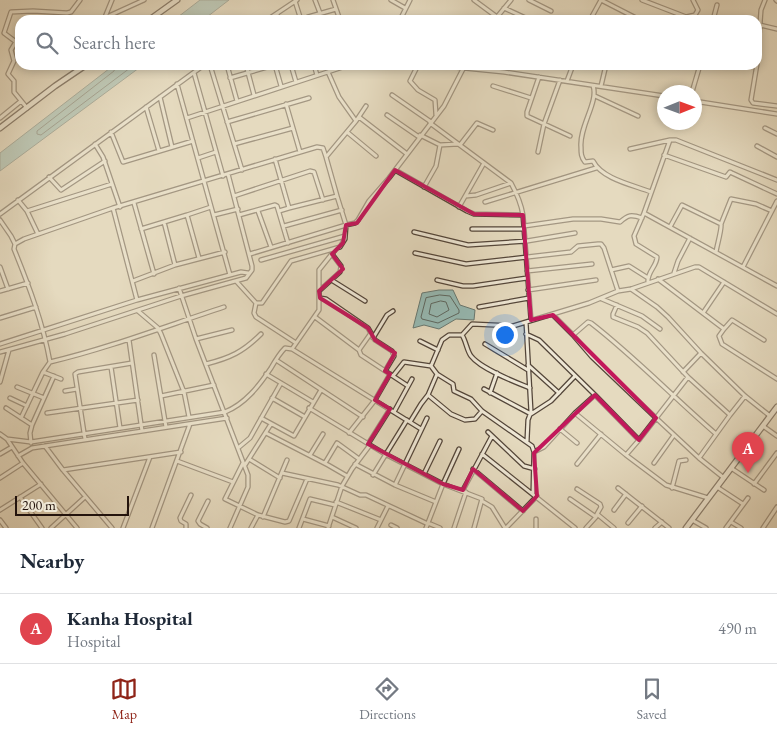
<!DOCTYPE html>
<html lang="en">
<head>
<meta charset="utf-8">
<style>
	body { margin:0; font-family:"EB Garamond",serif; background:#f2f2f3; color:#1f2937 }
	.compass { position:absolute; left:657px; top:85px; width:45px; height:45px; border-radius:50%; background:#fff; box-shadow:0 2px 8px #0003; rotate:89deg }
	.scale { position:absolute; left:15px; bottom:12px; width:114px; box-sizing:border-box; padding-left:5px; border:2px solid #24140d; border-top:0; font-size:14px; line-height:18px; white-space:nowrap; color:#24140d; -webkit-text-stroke:4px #eee7d5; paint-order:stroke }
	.you { position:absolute; left:504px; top:334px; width:18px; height:18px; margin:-12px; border:4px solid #fff; border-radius:50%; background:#1a73e8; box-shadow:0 0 0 8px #1a73e833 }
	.badge { display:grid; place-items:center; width:32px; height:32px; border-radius:50%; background:#8f2418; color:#fff; font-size:16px; font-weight:700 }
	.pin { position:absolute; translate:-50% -41px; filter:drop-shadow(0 1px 2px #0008) }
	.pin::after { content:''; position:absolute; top:26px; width:18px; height:15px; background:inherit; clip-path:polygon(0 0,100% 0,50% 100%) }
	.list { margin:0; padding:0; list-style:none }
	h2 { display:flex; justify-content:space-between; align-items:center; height:65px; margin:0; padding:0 20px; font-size:21px }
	h2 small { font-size:16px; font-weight:400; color:#747a83 }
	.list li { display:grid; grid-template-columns:32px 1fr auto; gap:15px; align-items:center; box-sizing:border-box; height:70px; padding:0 20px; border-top:1px solid #e0e1e3 }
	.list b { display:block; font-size:19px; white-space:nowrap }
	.list p { margin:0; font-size:16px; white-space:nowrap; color:#747a83 }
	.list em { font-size:16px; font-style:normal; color:#747a83 }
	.icon { flex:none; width:28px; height:28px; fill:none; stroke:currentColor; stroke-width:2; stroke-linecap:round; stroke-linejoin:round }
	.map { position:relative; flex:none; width:777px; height:528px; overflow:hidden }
	.search { position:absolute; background:#fff; box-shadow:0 2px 8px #0003; left:15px; right:15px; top:15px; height:55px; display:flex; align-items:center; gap:12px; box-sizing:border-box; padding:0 18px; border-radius:15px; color:#747a83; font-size:19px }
	.sheet { height:135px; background:#fff }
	nav { display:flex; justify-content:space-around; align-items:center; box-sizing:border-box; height:70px; border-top:1px solid #e0e1e3; background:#fff; font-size:14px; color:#747a83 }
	nav a { display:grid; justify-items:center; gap:2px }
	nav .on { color:#8f2418 }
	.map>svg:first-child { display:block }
	.water { fill:#96bab4; stroke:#687871 }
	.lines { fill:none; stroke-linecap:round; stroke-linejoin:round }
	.shore { stroke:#5d6760; stroke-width:1 }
	.street-casing { stroke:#54463a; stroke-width:5.5 }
	.secondary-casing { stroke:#24140d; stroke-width:7 }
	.street { stroke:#eee7d5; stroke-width:3 }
	.secondary { stroke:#eee7d5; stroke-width:4.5 }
	.marked { fill:none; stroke:#c2185b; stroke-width:4; stroke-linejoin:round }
</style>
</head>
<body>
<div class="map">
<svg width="777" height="528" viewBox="0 0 777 528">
	<rect width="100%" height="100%" fill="#e5dabf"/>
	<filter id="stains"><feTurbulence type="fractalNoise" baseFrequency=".004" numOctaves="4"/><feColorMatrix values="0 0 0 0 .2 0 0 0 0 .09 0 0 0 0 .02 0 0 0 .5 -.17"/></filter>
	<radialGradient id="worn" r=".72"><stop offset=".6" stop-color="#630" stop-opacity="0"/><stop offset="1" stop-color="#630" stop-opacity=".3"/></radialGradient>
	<!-- water -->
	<path class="water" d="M200,0H229L203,20H174Z
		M114,65H143L0,171V153Z
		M439,290H453L460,305L475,310L474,320L456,319L439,329L424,325L413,328L422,293Z"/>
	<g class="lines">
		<!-- shore -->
		<path class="shore" d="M116,65L114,71L37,131V134L41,135L134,65
			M440,295L450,296L459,310V313L438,323L422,319L421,317L426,298Z
			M441,301L446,302L449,310L437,317L429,314L431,304Z"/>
		<!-- street casing -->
		<g class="street-casing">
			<path id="street" d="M315,0L320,13
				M333,0L340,20
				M391,0L405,8
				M474,0L497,17
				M529,0L551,11
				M601,0L640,20
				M642,0L681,15L686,17L695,15L698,10L693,0
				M765,0L761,10L757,64L751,100L753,103L777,106
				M776,0L777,1
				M295,1L301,20
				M504,8L530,20
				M277,14L278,20
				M105,17L112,0
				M308,17L336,9
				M100,20L144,0
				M267,20L297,0
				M400,20L410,0
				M492,20L497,17L511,0
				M590,20L601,0
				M713,20L717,5
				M760,25L777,29
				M20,35L11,50L14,61L8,74L14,81V92L27,108
				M16,42L4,33L11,12L33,11L67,13L71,12L80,0
				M210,65L242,170
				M227,65L237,101
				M246,65L254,95
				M275,65L281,86
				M291,65L296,82
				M314,65L317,75
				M418,65L410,81L418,90L435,100L436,115
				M434,65L504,72L664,96
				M328,72L339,97L356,121
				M194,73L223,176
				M539,77L527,112V116L570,136
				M230,78L274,65
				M567,81L573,65
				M177,84L230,275
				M493,86L531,98
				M593,86C599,101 579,127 581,147C581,153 581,157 585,162L593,161C602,179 633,185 651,192
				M601,86L606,65
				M692,92L700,65
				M392,95L431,122
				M595,96L638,116
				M160,97L172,147
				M694,101L777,114
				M286,104L300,152
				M146,107L159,151
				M387,115L419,137
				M359,117L407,154
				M0,118L21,101
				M187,118L349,65
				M227,122L309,98
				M430,123L511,183C517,194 521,203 523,215L531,320
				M765,128L777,134
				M111,132L123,162L193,141
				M347,132L376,156
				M420,135L440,145L458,144
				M670,140L644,213L777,286
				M95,144L103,157L120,207
				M234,144L293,128
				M460,145L477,123L493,130
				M757,146L777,157
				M630,149L670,140H676L777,180
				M538,152L544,124L560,80
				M664,155L726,177L730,172L732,173L777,194
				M326,157L337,196
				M198,158L216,152
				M395,170L467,211L474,214L523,215
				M49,177L61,190L105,161
				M424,187L436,166L440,145
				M234,196L310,171L314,172L323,200
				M466,196L476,195L511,183
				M18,200L27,211L38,234
				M485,202L596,168
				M134,203L154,274
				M459,207L484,163
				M113,208L137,300
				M27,211L112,184
				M258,211L271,247
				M279,211L289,208
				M644,213L634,236L636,244L657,257C657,266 647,272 648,282
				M0,214L204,65
				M187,215L211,207
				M214,215L238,209
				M239,215L275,205L277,206L288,243
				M0,220L11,236L15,244
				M721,224L731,199L756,204L772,211
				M284,226L342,210
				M524,226L573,219H601L620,222C628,215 631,214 642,218
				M670,227L682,205L721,224C722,229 717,245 716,252
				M141,229L164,222
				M472,229H524
				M414,232L468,245L527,241L575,233
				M335,250L319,270V310L292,349L421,429
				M415,253L466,264L571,252L578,246L598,244H601L604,248L618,291
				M250,254L346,225L337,196L289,208L275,159
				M261,260L345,236
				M175,265L164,222L187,215L199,258
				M0,267L8,289
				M743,267L777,201
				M611,270L629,266L648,278
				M527,271L592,264
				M674,273L678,261L690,238
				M658,279L724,329L719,336L722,344L777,379
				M437,280L463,286H473L527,278
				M133,281L175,265L225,252
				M236,281L256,303H262L291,261L340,247L345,239L346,225L355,223L358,220L369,201L389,178L444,106L463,69
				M333,281L365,301
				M179,288L196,339L248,475V487L230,528
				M631,289L657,307L668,317L701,353L745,396L770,416
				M528,290L596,280
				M0,291L28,283
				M319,291L340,272L341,266L332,254
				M320,298L326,299L368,328L375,340L392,351L394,356L385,371
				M602,299L642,316L660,329
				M256,303L254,313L256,317L296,343
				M617,305L613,314V317L638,327L647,333L688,377L730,415L745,396
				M479,307L529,298
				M138,311L158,328L161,334L184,392L189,417
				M703,313L724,282
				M553,315L573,335L592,357L656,418L699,458L724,478
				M315,317L359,350L361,355L408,386
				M0,318L36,307
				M526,322L531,412L528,420L527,441
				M724,329L732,320L764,340
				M526,334L539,340L595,395
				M462,335C466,341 467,351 471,356C481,369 515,382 530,388
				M573,335L588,322L591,323C635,357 674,398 716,434
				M373,338L387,315L393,311
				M196,339L232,330
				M129,340L142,431
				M420,341L438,350
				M0,344L137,300L241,272L248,273
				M485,344L528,370
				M359,350L371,333
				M0,352L65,334L181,296L246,278L252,270V266L228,174
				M154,355L166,427
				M276,360L363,417
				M50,362C43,323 29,286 14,249L15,244L24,239L113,208L317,147L323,148L326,157L356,121L366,106
				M206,364C230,358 243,352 261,334
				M528,365L559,393
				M431,366L442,340L449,335H462L472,324L513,326L589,303L618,291L631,289L695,267H699L777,314
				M111,367L120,428
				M43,372L61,379
				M683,372L701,353
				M266,374L313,402
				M393,376L404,362L431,366L437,374L453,384L454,391L471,399L482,411L532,446L534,452L533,494
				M0,382L9,350
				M17,387L44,398
				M484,389L531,414L551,401L575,376
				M65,391L77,389
				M490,393L497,373
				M428,395L451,414L465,420L475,419L482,411
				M161,396L214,385
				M10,398L27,406
				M272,398L305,417
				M6,408L32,425
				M309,408L385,454L443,484L426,528
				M394,412L412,379
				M47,413L138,400
				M21,418L43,372L50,362C109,348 166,326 224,307
				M261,418L294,436L321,390
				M410,422L421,404L428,395L437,374
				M763,426L777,436
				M560,429L577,443
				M488,432L524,466L535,469
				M266,433L328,465L347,476
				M349,433L375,400L390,374
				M0,434L7,439L23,463L77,528
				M7,439L31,442L225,412C245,404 259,386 271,368C275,361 279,354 285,348L292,349
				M85,439L75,374L78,372L132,363
				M639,440L626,455L575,413L595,395L639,440L688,377
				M31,443L30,433L32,425L54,376
				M368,444L390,409
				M45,446L63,470L112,528
				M238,448L250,438L281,383
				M459,449L443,484L482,499L474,528
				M534,452L544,447L575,413
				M0,454L12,447
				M482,454L575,528
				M310,455L323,434
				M626,455L666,485L708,498
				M18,456L32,448L227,418
				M699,458L730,415
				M249,459L280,478
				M177,461L233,482
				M243,463L225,499L258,515L285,522L289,521L307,479
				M325,463L337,443L359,459
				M654,463L674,435
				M355,464L395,485L436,502
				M577,464L601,434
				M245,465L271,424
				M731,468L764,490
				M473,469L523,511
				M63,470L181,452
				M282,473L338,485L360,495H366L428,524
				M424,474L440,441
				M373,475L407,420
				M0,478L23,463
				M754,484L777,453
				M395,485L427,418
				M717,487L743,504
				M618,488L669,528
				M672,488L679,461L686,460
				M577,489L600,504L601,507L597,514L614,528
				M463,490L492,436
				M20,497L42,528
				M570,499L596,517L597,514
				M482,501L492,507L505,528
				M336,502L381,520
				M0,510L41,484
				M614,510L626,494
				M263,517L287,460
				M332,517L356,528
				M303,519L329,526
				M536,519V528
				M0,520L6,528
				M692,520L706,528
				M731,522L741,528
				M428,523L440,528
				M628,523L642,506
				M391,525L397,528
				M51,528L85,497
				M123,528L150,457
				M152,528L190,424
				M186,528V524L181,521L180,518L191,495
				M207,528L200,524L198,521L208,501
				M251,528L258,515
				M299,528L310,499L335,505
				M328,528L342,486L352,469L370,445
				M377,528L388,506
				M454,528L466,492
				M506,528L537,496
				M586,528L596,517
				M655,528L662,522
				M726,528L748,498
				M763,528L777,507"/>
		</g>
		<!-- secondary casing -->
		<g class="secondary-casing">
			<path id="secondary" d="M149,20L177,0
				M0,128L55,86L86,65
				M686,528L777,407"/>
		</g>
		<!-- street -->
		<use href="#street" class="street"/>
		<!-- secondary -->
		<use href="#secondary" class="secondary"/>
	</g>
	<!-- marked area -->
	<path d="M0 0H777V528H0ZM395,170L474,214L523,215L531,320L553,315L656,418L639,440L595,395L534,453L537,496L523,511L473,469L463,490L443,484L368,444L390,409L375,400L390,374L385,371L395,353L375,340L368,328L320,298L319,291L343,269L332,254L343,243L346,225L357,223Z" fill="#e5dabf" fill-opacity=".55" fill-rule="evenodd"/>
	<path class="marked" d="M395,170L474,214L523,215L531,320L553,315L656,418L639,440L595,395L534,453L537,496L523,511L473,469L463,490L443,484L368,444L390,409L375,400L390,374L385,371L395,353L375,340L368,328L320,298L319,291L343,269L332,254L343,243L346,225L357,223Z"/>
	<rect width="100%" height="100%" filter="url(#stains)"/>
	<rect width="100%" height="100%" fill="url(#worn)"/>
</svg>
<svg class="compass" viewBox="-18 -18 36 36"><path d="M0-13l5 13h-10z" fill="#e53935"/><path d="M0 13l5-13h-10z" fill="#747a83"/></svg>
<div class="scale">200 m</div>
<div class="you"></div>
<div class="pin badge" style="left:748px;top:473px;background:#e0444e">A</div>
<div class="search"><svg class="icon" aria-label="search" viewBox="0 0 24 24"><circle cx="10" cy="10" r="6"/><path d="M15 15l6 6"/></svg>Search here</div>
</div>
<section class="sheet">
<h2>Nearby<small></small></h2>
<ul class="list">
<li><span class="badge" style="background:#e0444e">A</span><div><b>Kanha Hospital</b><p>Hospital</p></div><em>490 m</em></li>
</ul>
</section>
<nav>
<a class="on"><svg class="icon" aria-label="map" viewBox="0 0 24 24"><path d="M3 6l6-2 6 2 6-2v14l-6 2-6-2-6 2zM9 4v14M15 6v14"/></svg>Map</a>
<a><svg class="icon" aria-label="directions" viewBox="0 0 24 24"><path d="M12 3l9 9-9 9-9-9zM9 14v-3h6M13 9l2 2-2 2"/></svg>Directions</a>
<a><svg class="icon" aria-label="saved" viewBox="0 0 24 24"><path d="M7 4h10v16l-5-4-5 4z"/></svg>Saved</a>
</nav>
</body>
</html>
